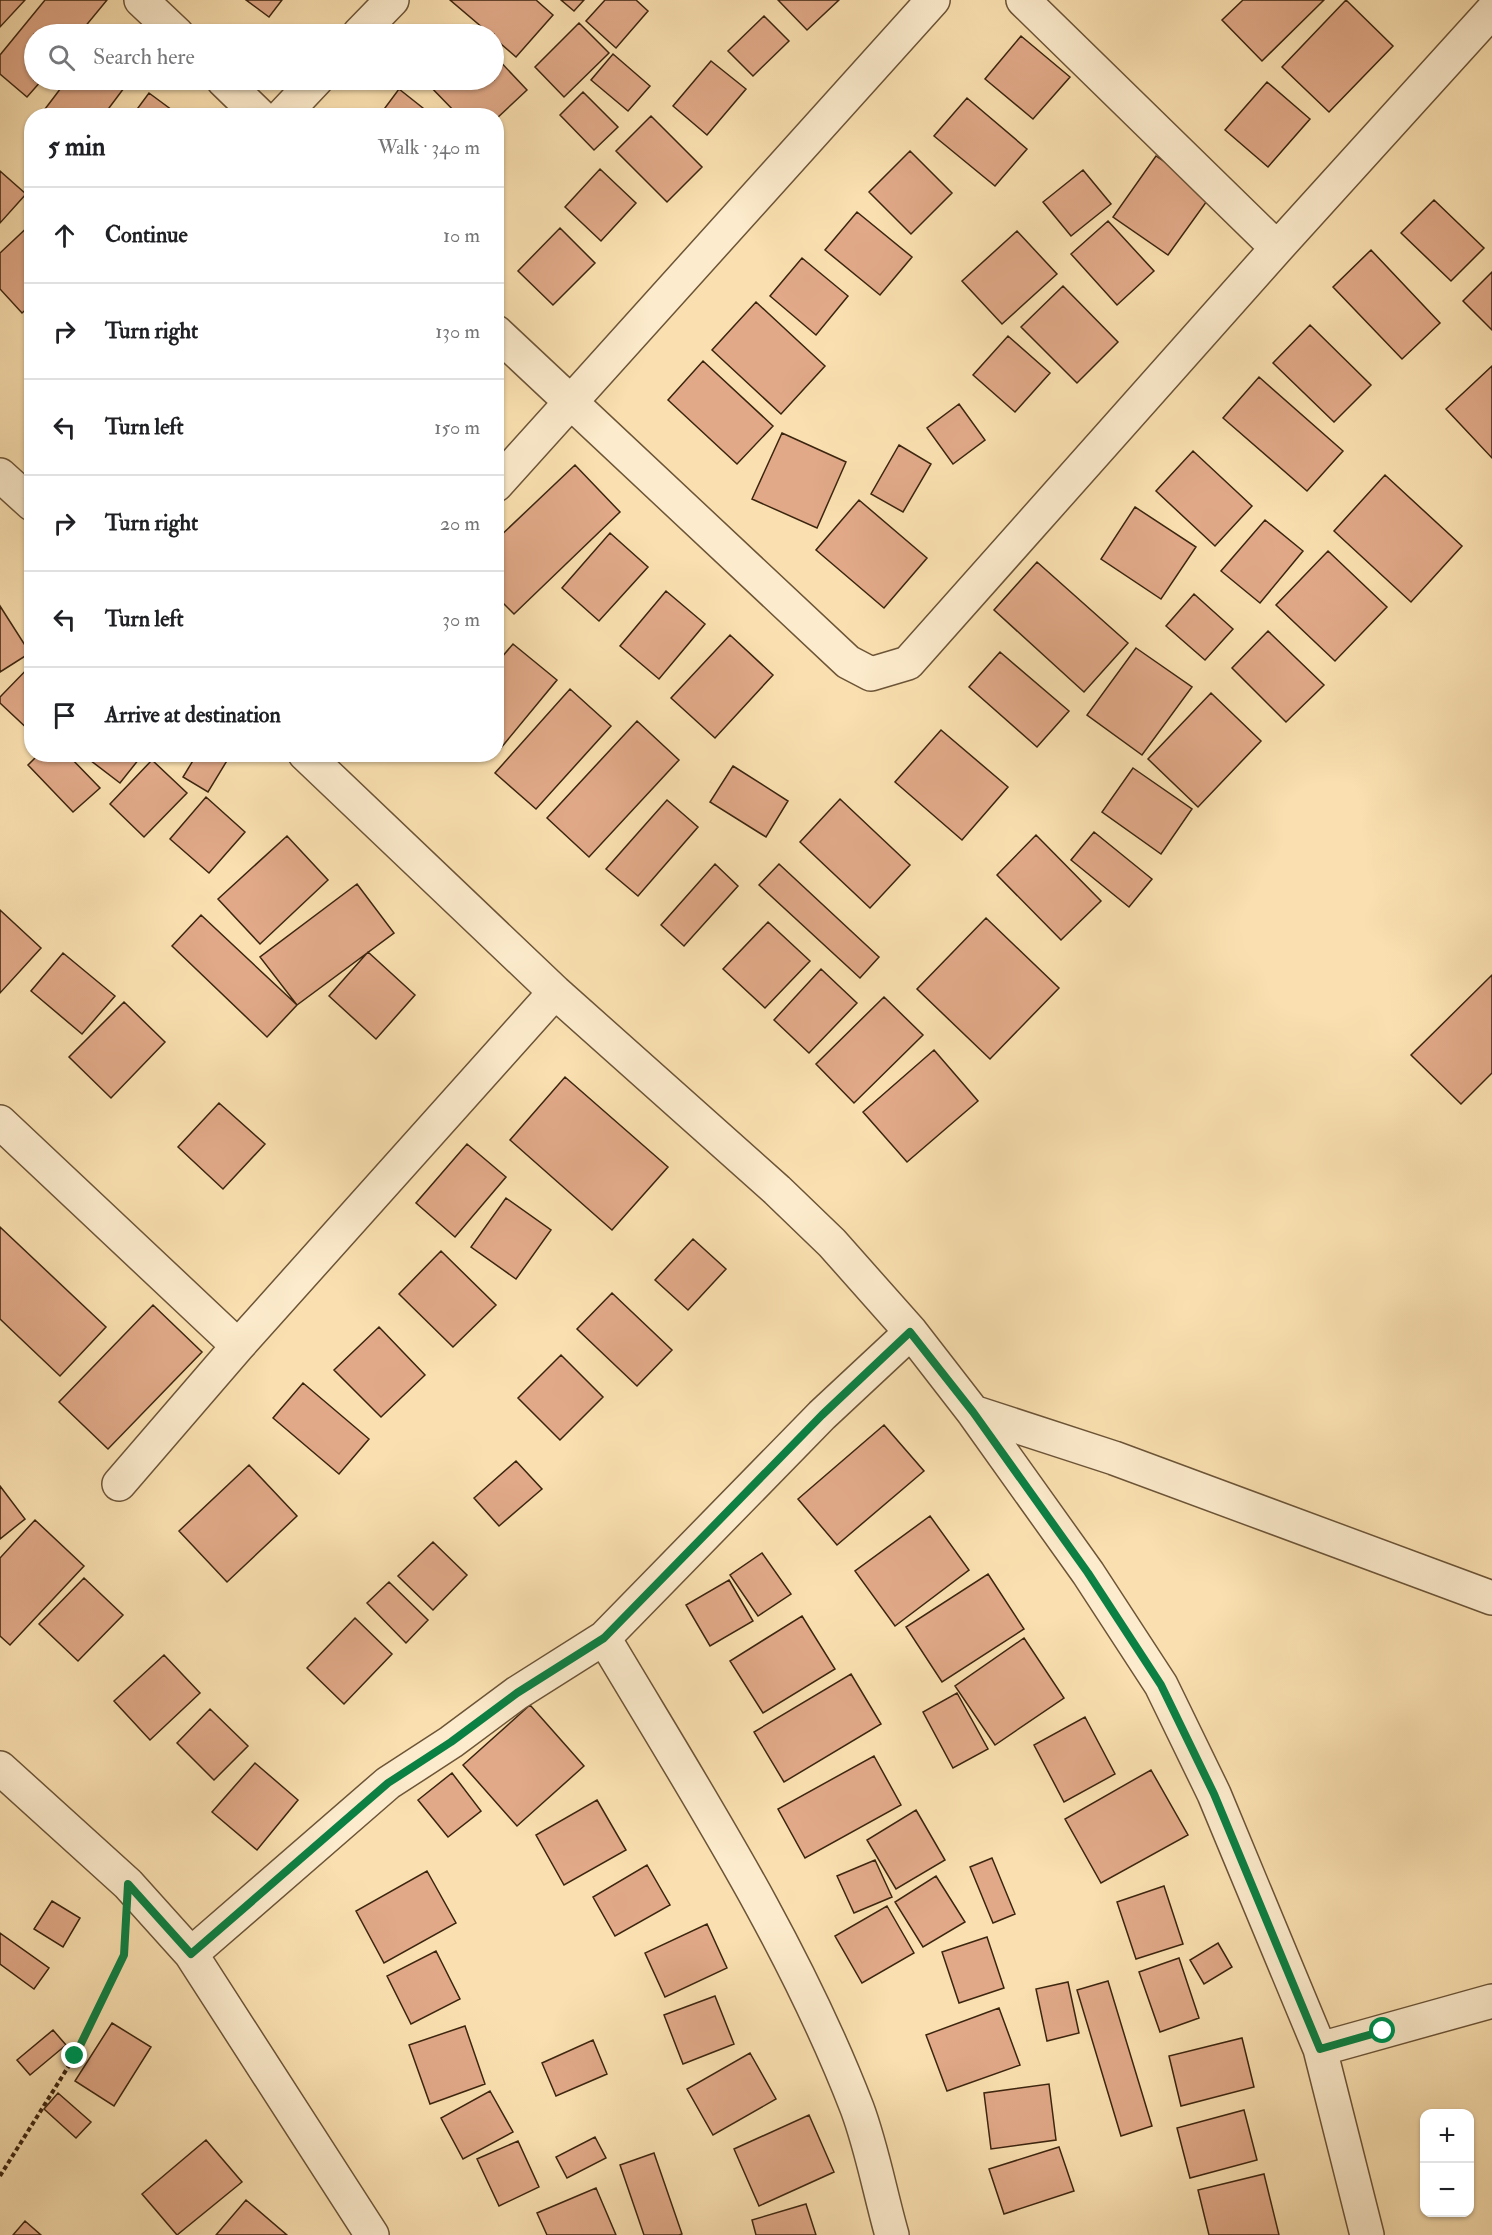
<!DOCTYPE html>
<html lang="en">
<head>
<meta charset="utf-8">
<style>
	body { margin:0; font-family:"IM FELL Double Pica",serif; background:#f2f2f2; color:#202124 }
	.controls { position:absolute; right:18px; bottom:18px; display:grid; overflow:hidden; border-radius:12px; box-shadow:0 2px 4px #0004 }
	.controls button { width:54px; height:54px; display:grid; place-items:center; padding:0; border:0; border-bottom:2px solid #e0e0e0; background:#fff; color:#202124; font:30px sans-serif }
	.stop { position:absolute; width:18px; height:18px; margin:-14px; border:4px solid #0b8043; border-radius:50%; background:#fff }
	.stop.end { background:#0b8043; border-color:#fff; box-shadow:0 2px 6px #0008 }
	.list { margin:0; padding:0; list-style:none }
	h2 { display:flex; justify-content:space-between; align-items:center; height:78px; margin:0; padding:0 24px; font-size:26px }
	h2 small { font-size:20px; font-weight:400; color:#757577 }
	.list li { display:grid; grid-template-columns:39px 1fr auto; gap:18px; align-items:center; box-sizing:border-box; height:96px; padding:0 24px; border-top:2px solid #e0e0e0 }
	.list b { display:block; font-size:22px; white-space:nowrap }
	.list em { font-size:20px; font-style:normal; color:#757577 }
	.icon { flex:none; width:33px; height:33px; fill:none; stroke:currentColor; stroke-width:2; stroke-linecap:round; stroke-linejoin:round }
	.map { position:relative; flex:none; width:1492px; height:2235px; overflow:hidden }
	.search { position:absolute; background:#fff; box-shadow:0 2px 4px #0004; left:24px; top:24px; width:480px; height:66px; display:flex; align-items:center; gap:15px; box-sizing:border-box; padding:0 21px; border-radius:33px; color:#757577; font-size:22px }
	.panel { position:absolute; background:#fff; box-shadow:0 2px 4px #0004; left:24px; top:108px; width:480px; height:654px; border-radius:24px }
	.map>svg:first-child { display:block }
	.building { fill:#e1a988; stroke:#3c250f; stroke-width:1.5 }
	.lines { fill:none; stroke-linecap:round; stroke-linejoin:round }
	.street-casing { stroke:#6c5437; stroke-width:36 }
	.path { stroke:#3c250f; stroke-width:4; stroke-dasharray:4.5 3; stroke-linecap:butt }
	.street { stroke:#fcebcc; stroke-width:33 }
	.route { stroke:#0b8043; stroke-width:8 }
</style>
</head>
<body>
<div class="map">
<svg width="1492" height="2235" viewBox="0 0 1492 2235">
	<rect width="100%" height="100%" fill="#fae0b0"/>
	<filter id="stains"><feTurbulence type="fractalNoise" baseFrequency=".00333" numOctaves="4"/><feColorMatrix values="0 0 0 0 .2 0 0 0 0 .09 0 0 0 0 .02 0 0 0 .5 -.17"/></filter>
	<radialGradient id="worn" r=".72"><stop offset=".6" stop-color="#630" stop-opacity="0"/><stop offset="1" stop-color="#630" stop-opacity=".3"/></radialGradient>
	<!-- building -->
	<path class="building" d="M0,0H25L0,27Z
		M45,0H107L79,34H34V80H42L27,97L0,74V55Z
		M246,0H282L269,17Z
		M450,0H536L553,15L516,57L494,38V34H490Z
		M561,0H584L574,11Z
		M605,0H636L648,11L616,48L586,21Z
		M778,0H839L807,30Z
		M1243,0H1324L1262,61L1222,20Z
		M1346,0L1393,46L1329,112L1282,67Z
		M764,16L789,41L753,76L728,51Z
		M579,23L609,53L564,97L535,67Z
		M1021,36L1070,77L1033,119L985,79Z
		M613,54L650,86L628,111L591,80Z
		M494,55L527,90L496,119V116H459L424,80H494Z
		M711,61L746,89L707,135L673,106Z
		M67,80H130L103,116H45L42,113Z
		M1267,82L1310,119L1268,167L1225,130Z
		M399,89L433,116H379Z
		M583,92L618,127L594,150L560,115Z
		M149,93L180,116H132Z
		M967,98L1027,149L995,186L934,136Z
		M651,116L702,167L667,202L616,151Z
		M910,151L952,193L911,234L869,192Z
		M1156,156L1212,194L1168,255L1113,217Z
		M600,169L636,203L601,241L565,207Z
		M1083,170L1111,204L1071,236L1043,202Z
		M0,171L26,194L0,223Z
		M1434,200L1484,248L1451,281L1401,233Z
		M857,212L912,257L880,295L825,250Z
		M1108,221L1154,271L1117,305L1071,254Z
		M32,223V304L22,313L0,289V253Z
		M560,228L595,263L553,305L518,271Z
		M1017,231L1057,274L1002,324L962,281Z
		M1371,250L1440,323L1402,359L1333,287Z
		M802,258L848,296L816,335L770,296Z
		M1492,272V330L1463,301Z
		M1063,286L1118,342L1077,383L1021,327Z
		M756,302L825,366L781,414L712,350Z
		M1310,325L1371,385L1334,422L1273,363Z
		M1008,336L1050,373L1015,412L973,375Z
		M703,361L773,426L737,464L668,400Z
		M1492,366V458L1446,409Z
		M1259,377L1343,451L1307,491L1223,418Z
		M959,404L985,440L953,464L927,428Z
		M782,433L846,462L817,528L752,499Z
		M899,445L931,464L903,512L871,494Z
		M1193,451L1252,506L1215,546L1156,491Z
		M575,465L620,512L514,614L496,596V540Z
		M1385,475L1462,546L1411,602L1334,531Z
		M859,500L927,558L884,608L816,550Z
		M1135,507L1196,547L1161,599L1101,559Z
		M1265,520L1303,551L1260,603L1221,571Z
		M610,533L648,567L599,621L562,588Z
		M1328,551L1387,607L1335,661L1276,605Z
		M1037,562L1128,643L1084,692L994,610Z
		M666,591L705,624L659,679L620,646Z
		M1194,594L1233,629L1205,660L1166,626Z
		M0,606L30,653L0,672Z
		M1268,631L1324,685L1286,722L1232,668Z
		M730,635L773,675L715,738L671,698Z
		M513,644L557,680L496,754V664Z
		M1136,648L1192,687L1142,755L1087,715Z
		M1000,652L1069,711L1037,747L969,687Z
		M32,664V733L0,703V697Z
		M570,689L611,726L536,809L495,773Z
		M1211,693L1261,741L1198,807L1148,759Z
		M637,721L679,760L589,857L547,818Z
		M941,730L1008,787L962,840L895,782Z
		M39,754H67L100,788L73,812L28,765Z
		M82,754H143L120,783Z
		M197,754H231L208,792L183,777Z
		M152,760L187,793L144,837L110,804Z
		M733,766L788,801L766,837L710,802Z
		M1133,768L1192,809L1161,854L1102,812Z
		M206,797L245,832L209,873L170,839Z
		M840,799L910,865L870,908L800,842Z
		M667,800L698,827L638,896L606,869Z
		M1094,832L1152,879L1129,907L1071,860Z
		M1036,835L1101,901L1061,940L997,875Z
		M287,836L328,880L260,944L218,899Z
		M715,864L738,886L684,946L661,925Z
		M779,864L879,957L860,978L759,885Z
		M357,884L394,933L297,1005L260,957Z
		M0,910L41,948L0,993Z
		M201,915L297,1005L267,1037L172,946Z
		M986,918L1059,988L990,1059L917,989Z
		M768,922L810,961L765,1008L723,969Z
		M368,952L415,995L376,1039L329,996Z
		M63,953L115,996L82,1034L31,991Z
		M821,969L857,1003L809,1053L774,1020Z
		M1492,975V1073L1461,1104L1411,1055Z
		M884,997L923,1035L854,1103L816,1064Z
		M124,1002L165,1042L111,1098L69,1057Z
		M934,1050L978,1101L907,1162L863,1112Z
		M565,1077L668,1167L612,1230L510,1140Z
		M219,1103L265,1144L223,1189L178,1147Z
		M467,1144L506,1177L455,1237L416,1203Z
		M506,1198L551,1230L516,1279L471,1247Z
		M0,1227L106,1327L60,1376L0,1319Z
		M693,1239L726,1269L688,1310L655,1280Z
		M441,1251L496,1305L453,1347L399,1294Z
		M612,1293L672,1350L637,1386L577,1329Z
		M153,1305L202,1352L108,1449L59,1402Z
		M379,1327L425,1375L381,1417L334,1370Z
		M561,1355L603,1397L560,1440L518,1398Z
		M303,1383L369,1439L339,1474L273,1418Z
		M884,1425L924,1471L837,1545L798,1499Z
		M516,1461L542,1489L499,1526L474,1498Z
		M249,1465L297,1516L227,1582L179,1531Z
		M0,1486L25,1519L0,1539Z
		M930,1516L969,1570L895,1626L855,1571Z
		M35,1520L84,1566L10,1645L0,1636V1558Z
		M433,1542L467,1575L433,1610L398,1576Z
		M762,1553L791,1594L758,1616L730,1575Z
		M988,1574L1024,1629L942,1682L906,1627Z
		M84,1578L123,1615L78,1661L39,1624Z
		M729,1580L753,1621L710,1646L686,1605Z
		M389,1582L428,1620L406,1643L367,1603Z
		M802,1616L835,1669L763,1713L730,1661Z
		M355,1618L392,1654L344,1704L307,1668Z
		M1024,1638L1064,1698L995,1745L955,1686Z
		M164,1655L200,1693L150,1740L114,1701Z
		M851,1674L881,1724L784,1782L754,1732Z
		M957,1693L988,1749L953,1768L923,1712Z
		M530,1705L584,1766L517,1826L463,1765Z
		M210,1709L248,1746L214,1780L177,1743Z
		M1085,1717L1115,1774L1064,1802L1034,1745Z
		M874,1756L901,1805L805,1858L778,1809Z
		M255,1763L298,1800L257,1850L212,1812Z
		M1151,1770L1188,1835L1101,1883L1065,1819Z
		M452,1773L481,1811L448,1837L418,1800Z
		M597,1800L626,1850L564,1885L536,1835Z
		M916,1810L945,1860L896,1889L867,1840Z
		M992,1858L1015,1914L993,1923L970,1867Z
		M875,1860L892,1897L854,1913L837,1876Z
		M647,1865L670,1905L615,1936L593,1897Z
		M427,1871L456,1923L384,1963L356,1911Z
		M936,1876L965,1922L923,1947L895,1902Z
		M1164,1886L1183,1944L1136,1959L1117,1902Z
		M52,1901L80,1918L63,1947L34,1929Z
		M887,1906L914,1953L862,1983L835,1936Z
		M707,1924L727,1968L665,1997L645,1953Z
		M0,1933L49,1968L34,1989L0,1964Z
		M987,1937L1004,1988L959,2003L942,1952Z
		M1218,1943L1232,1967L1204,1984L1190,1960Z
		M436,1951L460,1999L411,2024L387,1976Z
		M1179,1958L1199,2018L1160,2032L1139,1972Z
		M1108,1981L1152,2126L1121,2136L1077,1990Z
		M1068,1982L1079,2033L1047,2041L1036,1989Z
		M715,1996L734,2044L683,2064L664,2015Z
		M999,2008L1020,2065L947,2091L926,2035Z
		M112,2023L151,2047L114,2106L75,2081Z
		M465,2026L485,2084L430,2104L409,2045Z
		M53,2030L66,2045L30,2075L17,2060Z
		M1242,2038L1254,2087L1181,2106L1169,2056Z
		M593,2040L607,2074L556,2096L542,2063Z
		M750,2053L776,2099L713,2135L687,2089Z
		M1049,2084L1056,2140L991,2149L984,2093Z
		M490,2091L513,2132L463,2159L441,2118Z
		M58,2093L91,2122L76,2138L44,2109Z
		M1244,2110L1257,2160L1190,2178L1177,2128Z
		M809,2115L834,2172L759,2206L734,2149Z
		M595,2137L606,2158L567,2178L556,2157Z
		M206,2140L242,2182L177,2235L142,2194Z
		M518,2141L539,2187L499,2206L477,2159Z
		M1059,2147L1074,2191L1004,2214L989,2169Z
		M654,2153L682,2234L679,2235H644L620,2165Z
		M1264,2174L1279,2235H1209L1198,2190Z
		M596,2188L616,2235H547L537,2213Z
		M246,2200L287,2235H216Z
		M806,2204L816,2235H756L752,2220Z
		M25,2221L41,2235H13Z"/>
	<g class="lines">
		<!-- street casing -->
		<g class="street-casing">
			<path id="street" d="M141,0L177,34
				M1023,0L1277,248
				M359,34L392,0
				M223,80L260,116
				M282,116L316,80
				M496,332L848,662L871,674L908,663L1277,248L1492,11
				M0,475L32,504
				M496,485L933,0
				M305,754L555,992L777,1190L832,1243L911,1332L973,1412L1088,1573L1161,1685L1214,1794L1320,2049L1367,2235
				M0,1122L238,1346
				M973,1412L1114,1458L1492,1598
				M119,1484L238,1346L555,992
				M604,1638C695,1791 793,1942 857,2108C872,2148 880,2193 892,2235
				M0,1768L128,1884L191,1954L372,2235
				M191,1954L388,1783L451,1742L517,1693L604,1638L822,1415L911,1332
				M1320,2049L1492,2001"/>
		</g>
		<!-- path -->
		<path class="path" d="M0,2176L75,2056L124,1955L125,1940"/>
		<!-- street -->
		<use href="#street" class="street"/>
	</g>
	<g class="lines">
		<!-- route -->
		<path class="route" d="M75,2056L124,1955L128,1884L191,1954L388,1783L451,1742L517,1693L604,1638L822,1415L910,1332L973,1412L1088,1573L1161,1685L1214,1794L1320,2049L1383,2031"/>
	</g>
	<rect width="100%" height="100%" filter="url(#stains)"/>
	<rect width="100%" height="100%" fill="url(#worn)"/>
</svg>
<div class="controls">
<button>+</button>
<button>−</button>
</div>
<div class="stop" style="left:1383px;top:2031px"></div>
<div class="stop end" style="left:75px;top:2056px"></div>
<div class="search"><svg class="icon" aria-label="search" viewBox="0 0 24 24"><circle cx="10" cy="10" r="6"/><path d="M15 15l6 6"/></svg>Search here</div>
<section class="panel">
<h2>5 min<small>Walk · 340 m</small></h2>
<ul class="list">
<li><svg class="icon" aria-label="ahead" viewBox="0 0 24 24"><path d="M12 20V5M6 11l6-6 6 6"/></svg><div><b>Continue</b></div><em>10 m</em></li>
<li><svg class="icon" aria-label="right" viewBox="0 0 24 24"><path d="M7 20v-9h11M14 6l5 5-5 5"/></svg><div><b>Turn right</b></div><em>130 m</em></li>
<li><svg class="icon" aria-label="left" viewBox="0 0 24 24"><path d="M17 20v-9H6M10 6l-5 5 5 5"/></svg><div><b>Turn left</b></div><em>150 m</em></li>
<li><svg class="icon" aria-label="right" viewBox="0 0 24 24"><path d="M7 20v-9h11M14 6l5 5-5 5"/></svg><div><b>Turn right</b></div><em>20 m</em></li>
<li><svg class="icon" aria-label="left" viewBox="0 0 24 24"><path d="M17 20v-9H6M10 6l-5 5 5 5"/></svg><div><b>Turn left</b></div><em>30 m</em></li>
<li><svg class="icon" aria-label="arrive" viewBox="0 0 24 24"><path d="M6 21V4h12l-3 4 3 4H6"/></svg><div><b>Arrive at destination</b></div></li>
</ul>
</section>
</div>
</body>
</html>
